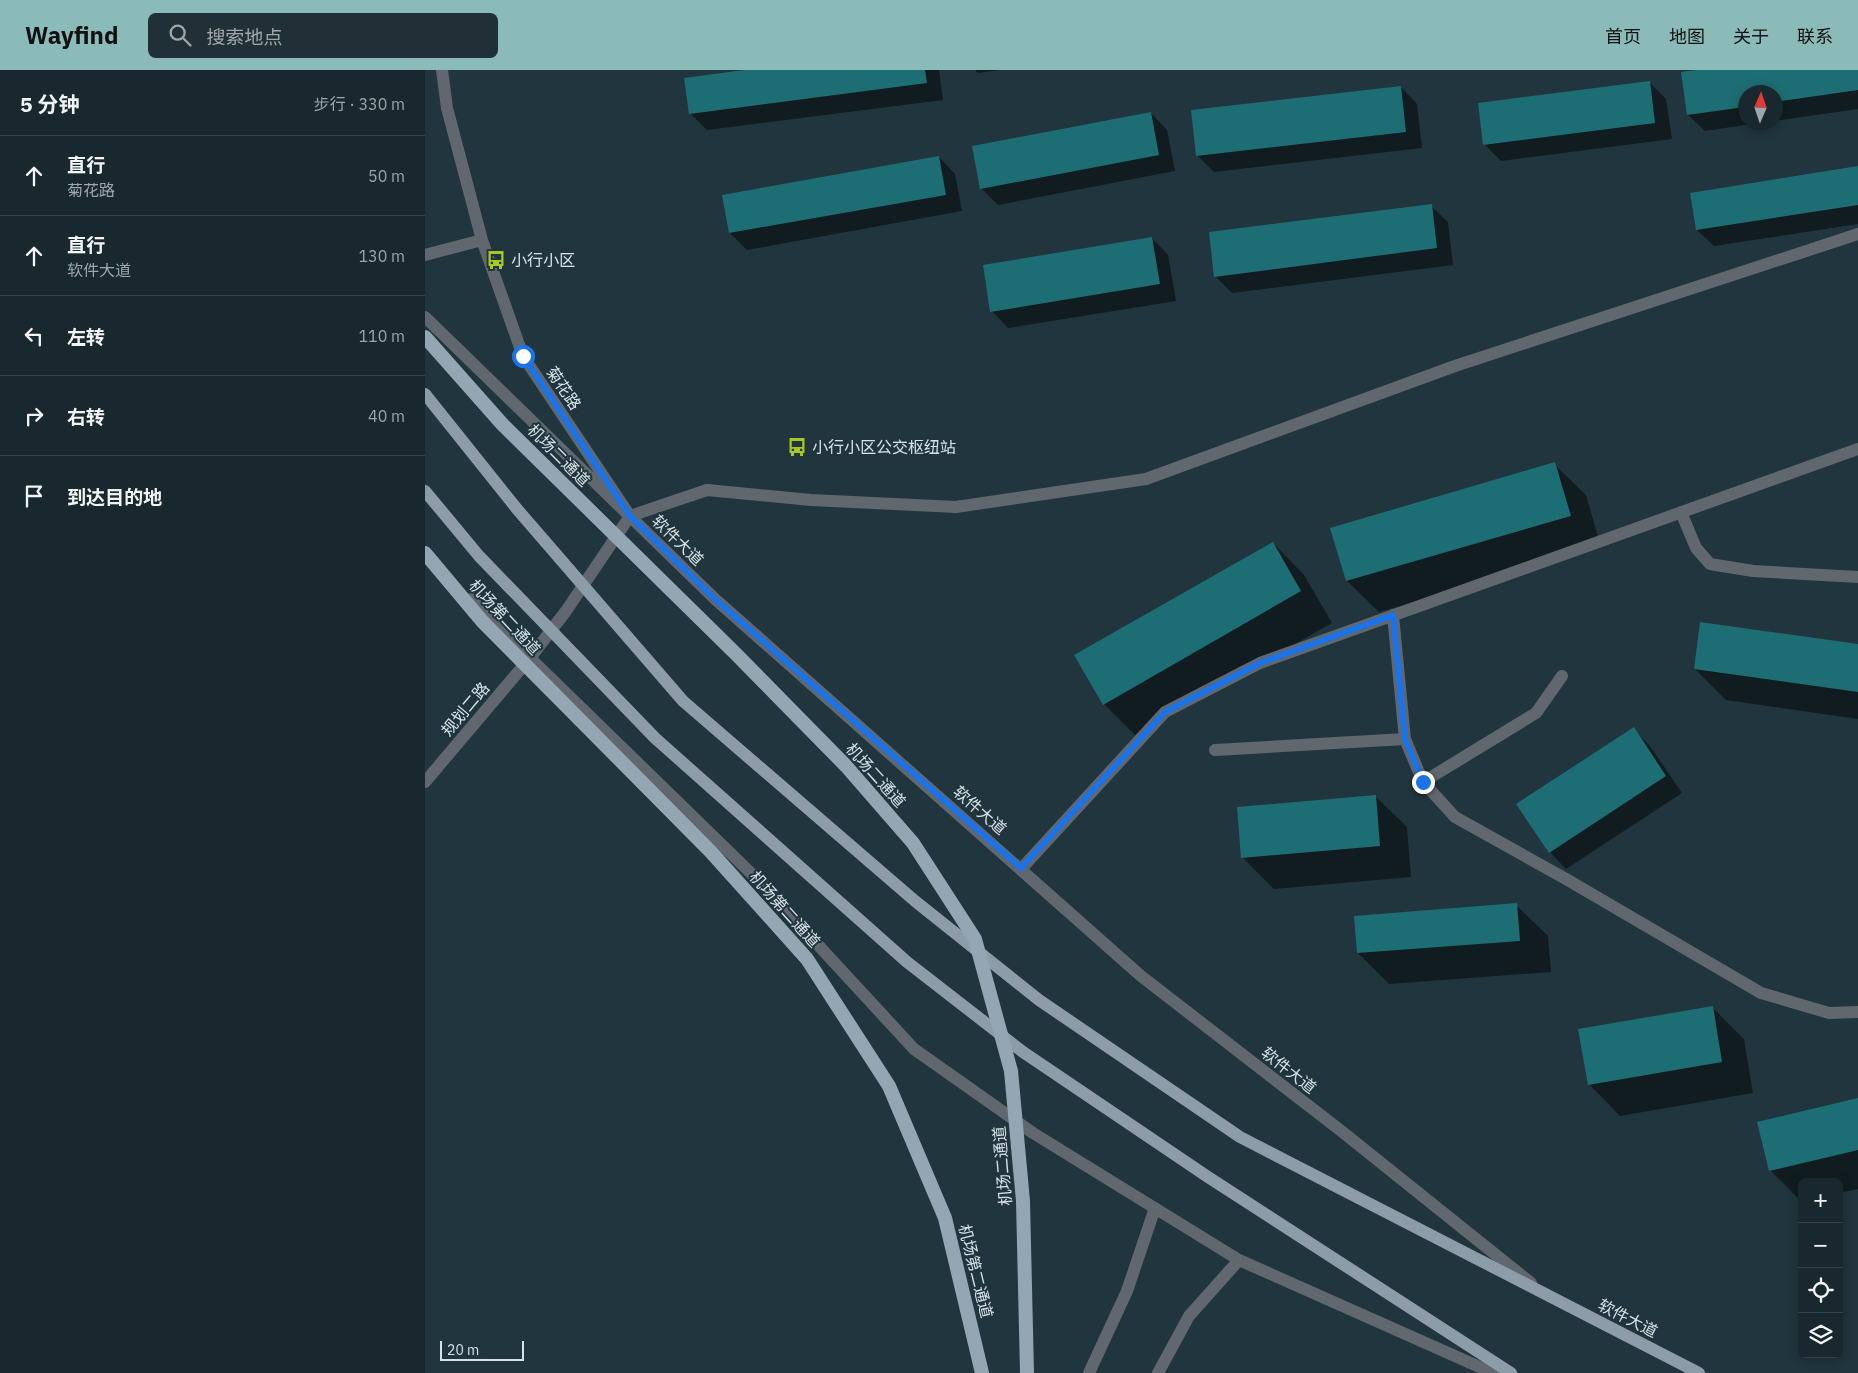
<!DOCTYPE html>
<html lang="zh">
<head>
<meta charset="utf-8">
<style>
	body { margin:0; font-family:"IBM Plex Sans","Noto Sans SC",sans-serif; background:#213036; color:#f1f3f6 }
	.controls { position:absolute; right:15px; bottom:15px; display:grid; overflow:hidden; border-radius:8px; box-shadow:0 2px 12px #0003 }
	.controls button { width:45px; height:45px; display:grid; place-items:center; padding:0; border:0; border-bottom:1px solid #36444a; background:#18282e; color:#f1f3f6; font:25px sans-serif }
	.compass { position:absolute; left:1313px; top:15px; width:45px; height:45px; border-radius:50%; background:#18282e; box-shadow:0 2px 12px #0003; rotate:2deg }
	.scale { position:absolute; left:15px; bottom:12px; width:84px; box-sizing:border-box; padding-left:5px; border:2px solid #d6e2e7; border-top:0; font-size:14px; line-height:18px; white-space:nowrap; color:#d6e2e7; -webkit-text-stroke:4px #20353d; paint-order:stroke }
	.stop { position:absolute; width:15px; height:15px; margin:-11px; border:4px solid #1a73e8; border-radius:50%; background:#fff }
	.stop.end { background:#1a73e8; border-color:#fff; box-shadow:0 1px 5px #0008 }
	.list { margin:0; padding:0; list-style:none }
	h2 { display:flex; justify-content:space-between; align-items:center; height:65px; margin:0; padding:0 20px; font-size:21px }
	h2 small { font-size:16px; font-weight:400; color:#9fa6aa }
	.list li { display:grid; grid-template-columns:32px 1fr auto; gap:15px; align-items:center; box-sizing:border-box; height:80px; padding:0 20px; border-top:1px solid #36444a }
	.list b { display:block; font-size:19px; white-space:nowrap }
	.list p { margin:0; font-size:16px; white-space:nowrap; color:#9fa6aa }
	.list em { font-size:16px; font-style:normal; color:#9fa6aa }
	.icon { flex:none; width:28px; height:28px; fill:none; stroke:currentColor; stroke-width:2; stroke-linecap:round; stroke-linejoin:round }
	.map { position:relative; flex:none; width:1433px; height:1303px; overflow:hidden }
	header { display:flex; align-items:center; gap:30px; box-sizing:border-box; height:70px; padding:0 25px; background:#8bbbb9; color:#111 }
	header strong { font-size:24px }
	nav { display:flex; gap:28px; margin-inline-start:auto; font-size:18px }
	.search { width:350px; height:45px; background:#213036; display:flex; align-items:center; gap:12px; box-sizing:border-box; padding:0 18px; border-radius:8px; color:#9fa6aa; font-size:19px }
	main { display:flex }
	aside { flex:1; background:#18282e }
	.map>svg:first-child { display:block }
	.shadow { fill:#0007 }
	.building { fill:#1d6e74 }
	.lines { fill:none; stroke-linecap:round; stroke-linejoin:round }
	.minor { stroke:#60676e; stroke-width:12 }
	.tertiary { stroke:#60676e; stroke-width:12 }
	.primary { stroke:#8c9ca9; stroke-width:12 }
	.trunk { stroke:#94a6b4; stroke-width:14 }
	.route { stroke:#1a73e8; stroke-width:6 }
	.labels { text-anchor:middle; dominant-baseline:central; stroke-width:4; stroke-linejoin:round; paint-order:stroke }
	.poi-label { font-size:16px; fill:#d6e2e7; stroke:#20353d; text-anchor:start }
	.street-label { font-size:16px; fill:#d6e2e7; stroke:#20353d }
</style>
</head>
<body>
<header>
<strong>Wayfind</strong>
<div class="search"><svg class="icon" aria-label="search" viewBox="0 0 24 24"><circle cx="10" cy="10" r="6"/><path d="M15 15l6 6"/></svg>搜索地点</div>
<nav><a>首页</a><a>地图</a><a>关于</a><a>联系</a></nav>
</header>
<main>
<aside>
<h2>5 分钟<small>步行 · 330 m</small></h2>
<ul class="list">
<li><svg class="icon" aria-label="ahead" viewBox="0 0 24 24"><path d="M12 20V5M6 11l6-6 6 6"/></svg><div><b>直行</b><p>菊花路</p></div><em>50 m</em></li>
<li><svg class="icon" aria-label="ahead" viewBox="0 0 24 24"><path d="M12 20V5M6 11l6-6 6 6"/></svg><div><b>直行</b><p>软件大道</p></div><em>130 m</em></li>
<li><svg class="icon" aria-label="left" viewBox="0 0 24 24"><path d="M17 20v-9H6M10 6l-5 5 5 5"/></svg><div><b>左转</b></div><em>110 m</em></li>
<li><svg class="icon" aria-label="right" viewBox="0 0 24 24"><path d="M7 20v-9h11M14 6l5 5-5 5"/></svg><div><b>右转</b></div><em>40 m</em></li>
<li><svg class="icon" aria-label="arrive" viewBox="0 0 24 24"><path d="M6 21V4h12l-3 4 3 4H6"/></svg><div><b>到达目的地</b></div></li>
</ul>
</aside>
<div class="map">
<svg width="1433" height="1303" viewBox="0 0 1433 1303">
	<rect width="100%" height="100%" fill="#20353d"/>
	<!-- shadow -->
	<path class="shadow" d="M329,0H514L518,30L282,60L265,43Z
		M550,0H575L553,3Z
		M1280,0H1433V39L1350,51V22H1320V52H1340L1280,61L1263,45Z
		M1224,12L1241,29L1247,69L1076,91L1059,74Z
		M976,17L992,34L997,78L789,102L772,85Z
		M726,43L742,60L750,101L573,135L556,118Z
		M514,87L530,104L537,141L322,180L305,163L298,126Z
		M1433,97V154L1289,176L1272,160Z
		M1006,136L1023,152L1028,195L807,223L790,206Z
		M727,168L743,185L751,231L583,258L567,241Z
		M1129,394L1161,425L1176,477L954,542L922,511L907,459Z
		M848,473L879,505L907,553L710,665L679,634Z
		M1433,576V649L1301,630L1270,599Z
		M1208,659L1225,676L1257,723L1141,799L1125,782Z
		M950,726L982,757L986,807L849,819L817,787Z
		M1091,835L1123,866L1126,902L964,914L933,883Z
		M1287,937L1319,969L1328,1023L1195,1046L1164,1014Z
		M1433,1030V1119L1414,1123V1112H1377V1132L1345,1100Z"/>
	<!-- building -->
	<path class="building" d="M319,0H500L502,13L264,44L259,8Z
		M1271,0H1433V20L1350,32V22H1320V37L1262,45L1256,2Z
		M1225,11L1230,53L1058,75L1053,33Z
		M976,16L981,62L771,86L766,40Z
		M726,42L734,85L555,119L547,76Z
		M514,86L521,125L304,163L297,125Z
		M1433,96V135L1271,160L1265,123Z
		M1007,134L1012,178L789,207L784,162Z
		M727,167L735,214L565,242L558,195Z
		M1130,392L1146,446L921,511L905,458Z
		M848,472L876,521L678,635L649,585Z
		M1275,552L1433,574V622L1269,599Z
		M1209,657L1241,706L1124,783L1091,734Z
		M951,725L955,776L816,788L812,737Z
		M1092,833L1095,871L932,883L929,846Z
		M1288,936L1297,992L1163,1015L1153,959Z
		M1433,1028V1080L1344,1101L1332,1052Z"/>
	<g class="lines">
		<!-- minor -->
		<path class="minor" d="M1256,442L1271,478L1285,494L1328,501L1433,507
			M205,446L282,420L386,430L531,437L721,409L1030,296L1433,164
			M968,545L980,669L998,712L1030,747L1141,809L1336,923L1404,943L1433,942
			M790,680L980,669
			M998,712L1111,643L1137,606
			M597,798L740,642L835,593L1433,379"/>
		<!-- tertiary -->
		<path class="tertiary" d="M0,185L57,170
			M0,247L290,529L716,906L915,1060L1106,1213
			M46,529L105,588L334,811L489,979L608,1063L814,1190L1068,1303
			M0,712L105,588L141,541L205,446L98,286L57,170L22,38L17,0
			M664,1303L702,1221L730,1138
			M733,1303L764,1246L814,1190"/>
		<!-- primary -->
		<path class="primary" d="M0,324L92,439L258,631L490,831L614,930L815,1067L1274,1303
			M0,421L54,486L230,668L482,892L598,982L783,1107L1086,1303"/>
		<!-- trunk -->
		<path class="trunk" d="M0,267L78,355L311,584L421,696L488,773L550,869L586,1001L598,1131L602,1303
			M0,483L57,551L286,782L382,889L464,1016L520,1148L557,1303"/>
	</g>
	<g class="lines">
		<!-- route -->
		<path class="route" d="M98,286L205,446L290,529L596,798L740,642L835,593L968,545L980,669L998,712"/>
	</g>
	<!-- icons -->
	<defs>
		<g id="bus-bare" transform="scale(1.5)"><path d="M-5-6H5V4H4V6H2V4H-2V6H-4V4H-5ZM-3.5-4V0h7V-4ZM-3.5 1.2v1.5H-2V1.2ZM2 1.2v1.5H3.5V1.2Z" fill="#a6c820" stroke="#20353d" stroke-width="2.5" paint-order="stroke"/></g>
	</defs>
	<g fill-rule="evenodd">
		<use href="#bus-bare" x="71" y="190"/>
		<use href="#bus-bare" x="372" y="377"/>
	</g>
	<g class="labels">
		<!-- poi labels -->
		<g class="poi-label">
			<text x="86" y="190">小行小区</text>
			<text x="387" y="377">小行小区公交枢纽站</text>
		</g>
		<!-- street labels -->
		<g class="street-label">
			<text transform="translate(139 318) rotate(56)">菊花路</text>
			<text transform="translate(134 385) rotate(45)">机场二通道</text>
			<text transform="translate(253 470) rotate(44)">软件大道</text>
			<text transform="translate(80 547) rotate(47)">机场第二通道</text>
			<text transform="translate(40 639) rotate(-50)">规划二路</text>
			<text transform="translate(451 705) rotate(48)">机场二通道</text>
			<text transform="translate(555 740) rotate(41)">软件大道</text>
			<text transform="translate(360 839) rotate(48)">机场第二通道</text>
			<text transform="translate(864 1000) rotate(38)">软件大道</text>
			<text transform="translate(577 1096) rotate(-95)">机场二通道</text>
			<text transform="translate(551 1201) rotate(76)">机场第二通道</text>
			<text transform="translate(1203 1248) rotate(27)">软件大道</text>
		</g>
	</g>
</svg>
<div class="controls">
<button>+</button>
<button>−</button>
<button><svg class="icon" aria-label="locate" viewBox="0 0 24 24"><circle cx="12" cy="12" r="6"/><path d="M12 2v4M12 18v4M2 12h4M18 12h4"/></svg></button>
<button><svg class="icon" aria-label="layers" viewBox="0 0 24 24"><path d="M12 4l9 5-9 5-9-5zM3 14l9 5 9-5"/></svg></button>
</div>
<svg class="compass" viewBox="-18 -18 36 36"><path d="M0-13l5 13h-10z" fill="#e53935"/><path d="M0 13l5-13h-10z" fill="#9fa6aa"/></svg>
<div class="scale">20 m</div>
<div class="stop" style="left:98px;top:286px"></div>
<div class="stop end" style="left:998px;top:712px"></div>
</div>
</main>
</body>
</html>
